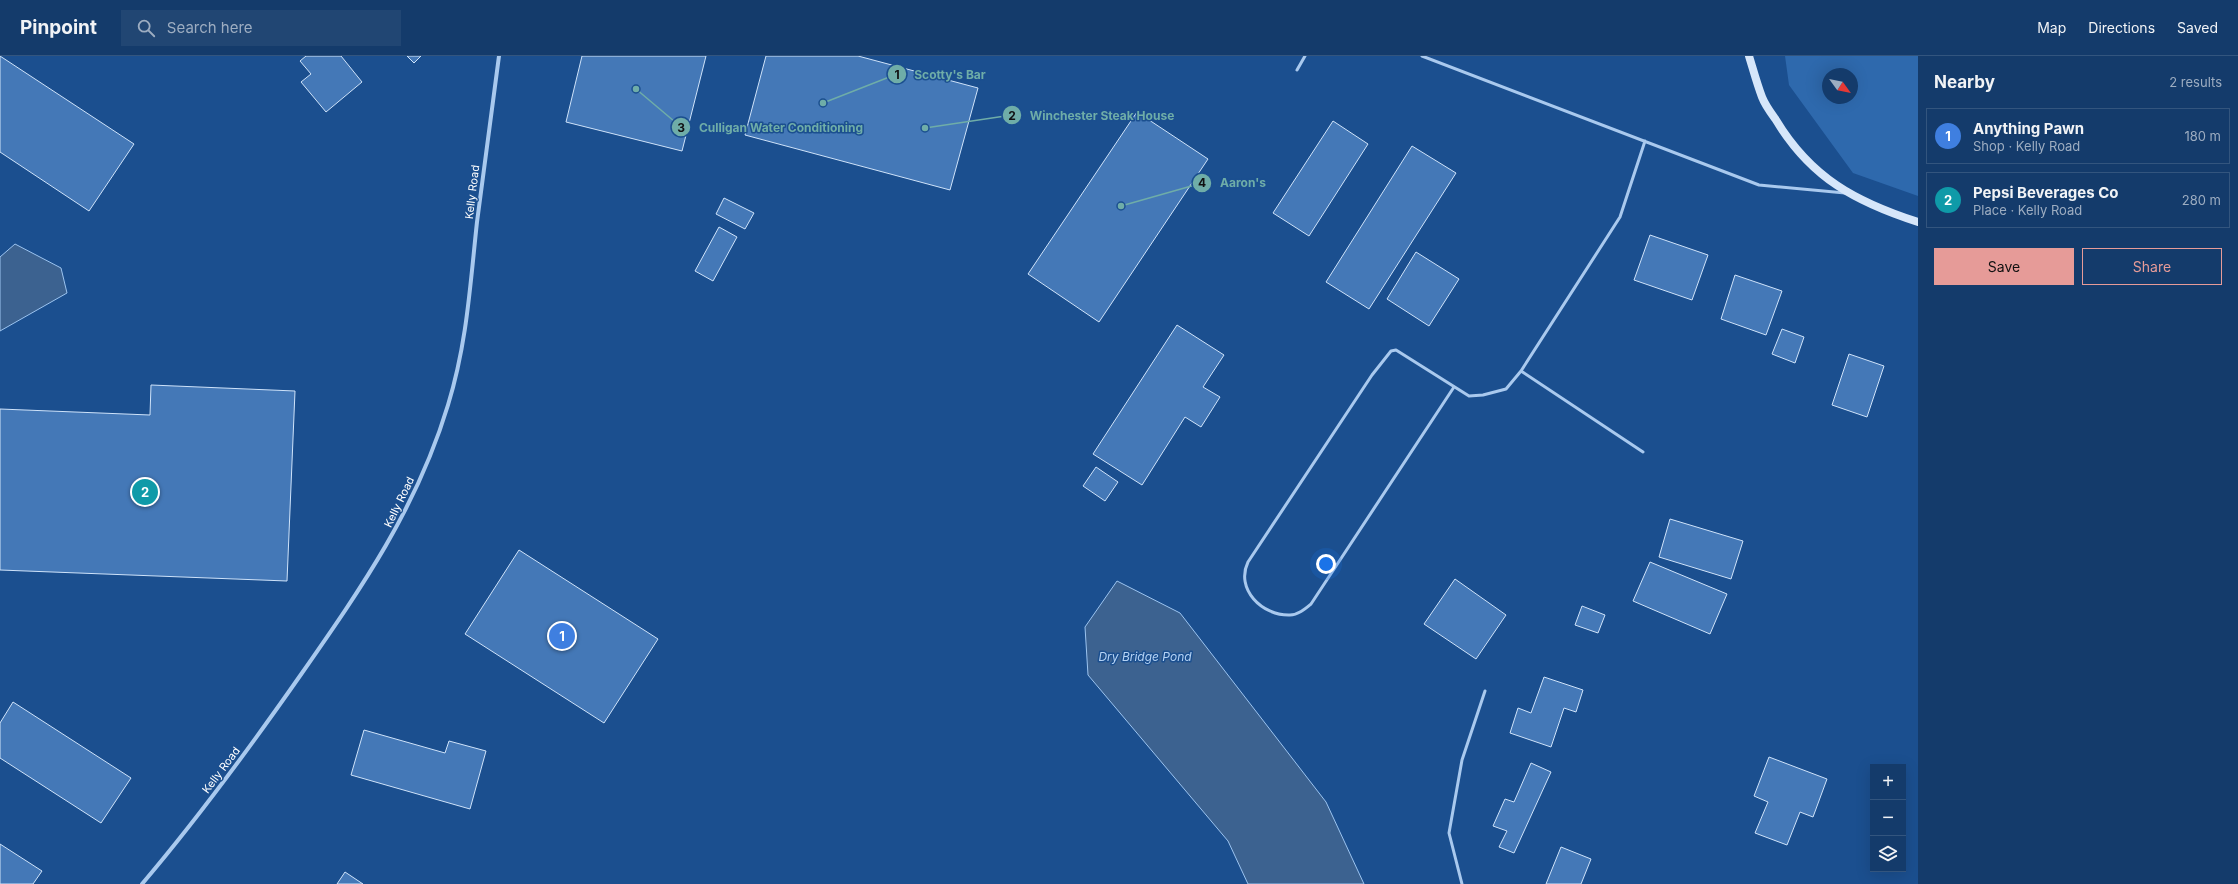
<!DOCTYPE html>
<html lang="en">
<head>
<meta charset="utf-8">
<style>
	body { margin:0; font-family:Inter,sans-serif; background:#214673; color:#f1f3f6 }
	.controls { position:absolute; right:12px; bottom:12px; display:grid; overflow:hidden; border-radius:0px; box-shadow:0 4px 16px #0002 }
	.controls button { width:36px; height:36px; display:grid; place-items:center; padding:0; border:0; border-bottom:1px solid #33557e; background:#143b6b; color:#f1f3f6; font:20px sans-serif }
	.compass { position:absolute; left:1822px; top:12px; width:36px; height:36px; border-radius:50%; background:#143b6b; box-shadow:0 4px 16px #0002; rotate:123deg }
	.you { position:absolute; left:1326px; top:508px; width:14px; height:14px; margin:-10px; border:3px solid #fff; border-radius:50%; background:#1a73e8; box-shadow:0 0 0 6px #1a73e833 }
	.badge { display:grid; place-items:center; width:26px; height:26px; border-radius:50%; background:#e69b98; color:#fff; font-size:13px; font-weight:700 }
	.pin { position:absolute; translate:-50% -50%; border:2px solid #fff; box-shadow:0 1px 4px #0006 }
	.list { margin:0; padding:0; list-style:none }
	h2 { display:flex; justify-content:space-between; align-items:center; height:52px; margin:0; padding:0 16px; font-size:17px }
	h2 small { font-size:13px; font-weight:400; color:#9dadc1 }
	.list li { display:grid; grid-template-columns:26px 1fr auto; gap:12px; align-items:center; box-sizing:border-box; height:56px; margin:0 8px 8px; padding:0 8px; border:1px solid #33557e; border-radius:0px }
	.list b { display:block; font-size:15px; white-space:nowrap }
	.list p { margin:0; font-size:13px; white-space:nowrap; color:#9dadc1 }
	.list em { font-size:13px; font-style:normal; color:#9dadc1 }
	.actions { display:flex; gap:8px; padding:12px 16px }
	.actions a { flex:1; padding:9px 0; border:1px solid #e69b98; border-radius:0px; text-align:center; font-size:14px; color:#e69b98 }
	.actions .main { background:#e69b98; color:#111 }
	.icon { flex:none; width:22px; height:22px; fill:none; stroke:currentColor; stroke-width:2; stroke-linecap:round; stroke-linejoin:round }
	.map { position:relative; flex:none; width:1918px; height:828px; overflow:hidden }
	header { display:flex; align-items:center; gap:24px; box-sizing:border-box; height:56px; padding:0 20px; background:#143b6b; border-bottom:1px solid #33557e }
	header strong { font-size:19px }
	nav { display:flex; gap:22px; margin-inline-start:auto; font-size:14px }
	.search { width:280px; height:36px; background:#214673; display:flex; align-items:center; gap:10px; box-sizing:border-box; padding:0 14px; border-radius:0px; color:#9dadc1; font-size:15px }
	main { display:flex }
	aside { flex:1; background:#143b6b }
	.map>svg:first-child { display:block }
	.green { fill:#2e69ad; fill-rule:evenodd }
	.water { fill:#3c6290; stroke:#9cc4f0 }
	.building { fill:#4478b7; stroke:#cfe3fa }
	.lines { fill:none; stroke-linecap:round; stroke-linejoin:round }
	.lane { stroke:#a9c9ee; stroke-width:3 }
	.street { stroke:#a9c9ee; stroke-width:4 }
	.secondary { stroke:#d6e6fa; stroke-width:8 }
	.labels { text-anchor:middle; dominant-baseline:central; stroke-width:3; stroke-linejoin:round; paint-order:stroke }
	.street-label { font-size:11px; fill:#fff; stroke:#1b4f8f }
	.water-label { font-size:12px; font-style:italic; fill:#b5d3f5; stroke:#1b4f8f }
	.leader { fill:none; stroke:#6fada8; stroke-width:1.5 }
	.callout-dot { fill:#6fada8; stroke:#1b4f8f; stroke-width:1.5 }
	.mark-label { font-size:12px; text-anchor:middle; font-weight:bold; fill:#111 }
	.callout-label { font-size:12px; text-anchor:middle; font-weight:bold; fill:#6fada8; stroke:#1b4f8f; stroke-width:3; stroke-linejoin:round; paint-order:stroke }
</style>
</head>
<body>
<header>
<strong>Pinpoint</strong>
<div class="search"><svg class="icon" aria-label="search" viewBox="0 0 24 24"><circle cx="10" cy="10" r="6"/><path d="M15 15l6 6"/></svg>Search here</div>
<nav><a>Map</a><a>Directions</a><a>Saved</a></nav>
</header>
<main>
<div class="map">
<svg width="1918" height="828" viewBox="0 0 1918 828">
	<rect width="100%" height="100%" fill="#1b4f8f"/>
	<!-- green -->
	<path class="green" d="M1785,0H1918V140L1853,117L1789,29ZM1828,18H1852V42H1828Z"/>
	<!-- water -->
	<path class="water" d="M15,188L61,212L67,237L0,275V201Z
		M1117,525L1180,557L1326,746L1364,828H1248L1228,785L1088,619L1085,571Z"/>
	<!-- building -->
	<path class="building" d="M0,0L134,88L89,155L0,96Z
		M306,0H341L362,26L326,56L301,26L311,18L300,5Z
		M407,0H421L414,7Z
		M582,0H706L682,95L566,66Z
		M766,0H858L978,32L950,134L745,79Z
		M1137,56L1208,103L1099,266L1028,218Z
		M1333,65L1368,88L1309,180L1273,157Z
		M1412,90L1456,117L1369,253L1326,226Z
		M724,142L754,157L745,173L716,158Z
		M719,171L737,181L713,225L695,215Z
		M1650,179L1708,199L1692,244L1634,224Z
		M1416,196L1459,223L1429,270L1387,243Z
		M1735,219L1782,235L1766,279L1721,263Z
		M1177,269L1224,299L1203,331L1220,341L1201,371L1185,361L1142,429L1093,398Z
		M1782,273L1804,281L1795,307L1772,298Z
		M1849,298L1884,310L1867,361L1832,349Z
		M151,329L295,335L287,525L0,514V353L150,359Z
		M1096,411L1118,426L1105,445L1083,430Z
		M1670,463L1743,485L1731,523L1659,501Z
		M519,494L658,583L604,667L465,578Z
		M1650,506L1727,538L1710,578L1633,545Z
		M1455,523L1506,559L1476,603L1424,568Z
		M1582,550L1605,559L1598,577L1575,569Z
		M1544,621L1583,634L1576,656L1564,652L1551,691L1510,677L1518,652L1531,657Z
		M13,646L131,722L101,767L0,702V667Z
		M364,674L445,697L449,685L486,695L470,753L351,719Z
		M1769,701L1827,723L1813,761L1800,756L1787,789L1755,777L1768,746L1754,740Z
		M1531,707L1551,716L1514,797L1499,791L1507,775L1493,770L1505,743L1514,746Z
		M0,788L42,815L33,828H0Z
		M1561,791L1591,803L1581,828H1546Z
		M345,816L363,828H337Z"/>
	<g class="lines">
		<!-- lane -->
		<path class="lane" d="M1422,0L1759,129L1845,137
			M1297,14L1305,0
			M1454,331L1311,548C1305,553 1298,559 1290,559C1262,560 1235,533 1248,506L1372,319L1391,295L1396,294L1469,340L1483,339L1506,333L1521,315
			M1643,396L1521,315L1620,161L1645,85
			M1462,828L1449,777L1462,704L1485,635"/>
		<!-- street -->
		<path class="street" d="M142,828C199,761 251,690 302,617C362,531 417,452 448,349C467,287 470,230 477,166C484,111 492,55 499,0"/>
		<!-- secondary -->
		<path class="secondary" d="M1749,0C1753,13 1757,28 1762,41C1765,49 1771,57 1776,64C1811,122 1856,146 1918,166"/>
	</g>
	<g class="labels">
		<!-- street labels -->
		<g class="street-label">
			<text transform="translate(472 136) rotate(-83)">Kelly Road</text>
			<text transform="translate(399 446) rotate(-64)">Kelly Road</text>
			<text transform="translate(221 714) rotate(-53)">Kelly Road</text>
		</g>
		<!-- water labels -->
		<g class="water-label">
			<text x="1145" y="600">Dry Bridge Pond</text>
		</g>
	</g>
	<!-- callouts -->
	<path class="leader" d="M823 47L897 18M925 72L1012 59M636 33L681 71M1121 150L1202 127"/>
	<g class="callout-dot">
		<circle cx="823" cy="47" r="4"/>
		<circle cx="925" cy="72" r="4"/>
		<circle cx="636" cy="33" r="4"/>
		<circle cx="1121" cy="150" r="4"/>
		<circle cx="897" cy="18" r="10"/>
		<circle cx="1012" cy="59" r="10"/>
		<circle cx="681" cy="71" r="10"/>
		<circle cx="1202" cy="127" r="10"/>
	</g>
	<g class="mark-label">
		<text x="897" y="23">1</text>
		<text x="1012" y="64">2</text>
		<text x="681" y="76">3</text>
		<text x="1202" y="131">4</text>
	</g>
	<g class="callout-label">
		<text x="950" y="23">Scotty's Bar</text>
		<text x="1102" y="64">Winchester Steak House</text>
		<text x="781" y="76">Culligan Water Conditioning</text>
		<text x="1243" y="131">Aaron's</text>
	</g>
</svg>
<div class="controls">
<button>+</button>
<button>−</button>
<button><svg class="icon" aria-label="layers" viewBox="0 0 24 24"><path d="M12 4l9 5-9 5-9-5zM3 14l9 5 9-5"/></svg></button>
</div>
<svg class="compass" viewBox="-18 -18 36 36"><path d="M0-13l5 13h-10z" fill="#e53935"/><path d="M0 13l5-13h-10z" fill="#9dadc1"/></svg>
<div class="you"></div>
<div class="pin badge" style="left:562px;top:580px;background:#3f7fe0">1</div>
<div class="pin badge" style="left:145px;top:436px;background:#0f9aa8">2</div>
</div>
<aside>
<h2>Nearby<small>2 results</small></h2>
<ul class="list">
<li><span class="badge" style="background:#3f7fe0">1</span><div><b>Anything Pawn</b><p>Shop · Kelly Road</p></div><em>180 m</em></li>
<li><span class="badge" style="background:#0f9aa8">2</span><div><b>Pepsi Beverages Co</b><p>Place · Kelly Road</p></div><em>280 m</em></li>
</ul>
<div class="actions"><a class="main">Save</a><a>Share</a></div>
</aside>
</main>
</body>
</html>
